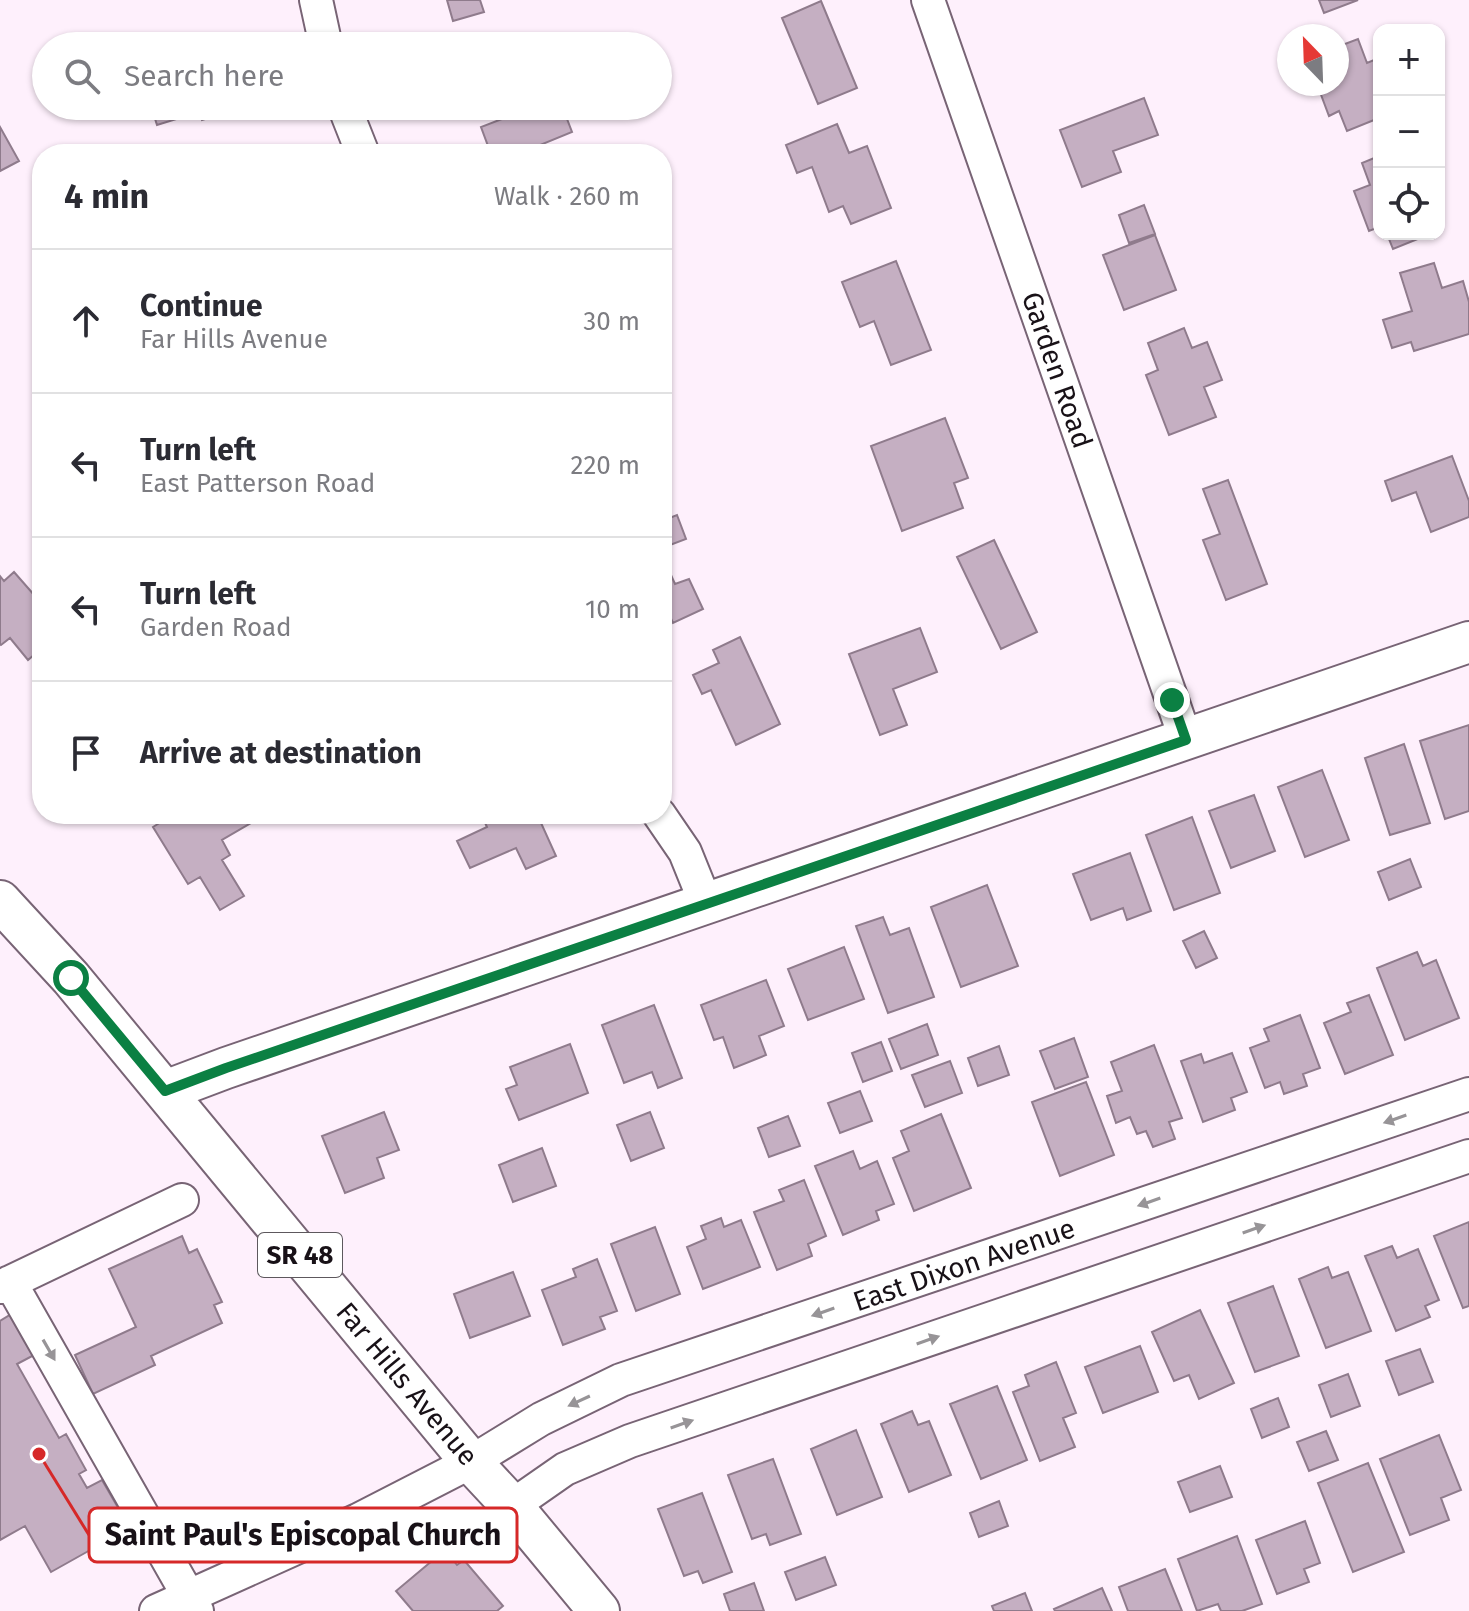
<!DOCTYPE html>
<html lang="en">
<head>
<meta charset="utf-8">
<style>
	body { margin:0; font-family:"Fira Sans",sans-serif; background:#f7f7f7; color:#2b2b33 }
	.controls { position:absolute; right:24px; top:24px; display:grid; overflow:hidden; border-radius:16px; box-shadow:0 2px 6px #0004 }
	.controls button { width:72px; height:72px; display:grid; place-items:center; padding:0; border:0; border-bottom:2px solid #e1e1e2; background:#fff; color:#2b2b33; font:40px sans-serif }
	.compass { position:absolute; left:1277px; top:24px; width:72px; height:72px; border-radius:50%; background:#fff; box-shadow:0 2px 6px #0004; rotate:337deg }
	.stop { position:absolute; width:24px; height:24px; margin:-18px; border:6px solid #0b8043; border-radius:50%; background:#fff }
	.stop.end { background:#0b8043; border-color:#fff; box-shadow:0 2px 8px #0008 }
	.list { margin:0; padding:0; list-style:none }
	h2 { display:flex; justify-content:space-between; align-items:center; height:104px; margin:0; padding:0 32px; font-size:34px }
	h2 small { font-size:26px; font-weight:400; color:#7c7c81 }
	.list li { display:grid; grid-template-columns:52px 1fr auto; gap:24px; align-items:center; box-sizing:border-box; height:144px; padding:0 32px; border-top:2px solid #e1e1e2 }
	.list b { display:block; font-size:30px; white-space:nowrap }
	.list p { margin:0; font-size:26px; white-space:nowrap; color:#7c7c81 }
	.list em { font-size:26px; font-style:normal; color:#7c7c81 }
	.icon { flex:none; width:44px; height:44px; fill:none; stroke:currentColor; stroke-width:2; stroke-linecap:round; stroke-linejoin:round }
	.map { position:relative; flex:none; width:1469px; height:1611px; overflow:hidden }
	.search { position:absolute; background:#fff; box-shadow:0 2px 6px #0004; left:32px; top:32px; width:640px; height:88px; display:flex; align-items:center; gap:20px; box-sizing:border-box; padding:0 28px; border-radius:44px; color:#7c7c81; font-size:30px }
	.panel { position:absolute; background:#fff; box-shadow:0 2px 6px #0004; left:32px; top:144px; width:640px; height:680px; border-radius:32px }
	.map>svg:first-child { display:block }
	.building { fill:#c5afc2; stroke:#8f7b8c; stroke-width:2 }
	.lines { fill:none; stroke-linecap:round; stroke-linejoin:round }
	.minor-casing { stroke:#786475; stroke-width:36 }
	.major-casing { stroke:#786475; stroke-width:44 }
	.minor { stroke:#fff; stroke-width:32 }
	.major { stroke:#fff; stroke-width:40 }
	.oneway { fill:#979497 }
	.route { stroke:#0b8043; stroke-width:10 }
	.labels { text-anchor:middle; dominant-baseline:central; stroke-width:6; stroke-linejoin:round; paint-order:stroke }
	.shield { fill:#fff; stroke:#5d585d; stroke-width:2 }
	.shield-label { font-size:26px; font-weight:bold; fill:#181117 }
	.street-label { font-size:28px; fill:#181117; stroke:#fff }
	.leader { fill:none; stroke:#d62828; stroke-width:3 }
	.callout-dot { fill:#d62828; stroke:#fff; stroke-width:3 }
	.callout { fill:#fff; stroke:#d62828; stroke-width:3 }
	.callout-label { font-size:30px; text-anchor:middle; font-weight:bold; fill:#181117 }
</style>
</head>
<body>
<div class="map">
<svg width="1469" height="1611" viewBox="0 0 1469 1611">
	<rect width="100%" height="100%" fill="#fef0fc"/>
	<!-- building -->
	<path class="building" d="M447,0H480L484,12L453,21Z
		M1319,0H1358L1324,13Z
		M821,1L857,88L818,104L782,18Z
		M1358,39L1367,63L1379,58V118L1347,131L1339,111L1329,116L1317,84H1337V47Z
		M1144,98L1158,135L1113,151L1121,172L1082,187L1060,130Z
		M151,106H247L202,120L199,112L157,125Z
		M536,106H562L572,132L540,145L543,154H491L481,127Z
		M837,124L849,153L867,146L891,208L851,224L843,206L829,212L812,167L797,173L786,145Z
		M0,127L19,161L0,171Z
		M1379,156V227L1369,231L1354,191L1370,185L1362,163Z
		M1144,205L1155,234L1129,243L1119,215Z
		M1387,234H1430L1393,249Z
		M1155,235L1176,290L1124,310L1103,255Z
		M896,261L931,350L891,365L874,321L860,327L842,282Z
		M1434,263L1442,288L1463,281L1469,302V334L1414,351L1411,342L1392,348L1383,320L1412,311L1400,273Z
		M1184,328L1192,348L1207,342L1222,380L1204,387L1216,417L1169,435L1146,375L1158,370L1148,343Z
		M945,418L968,478L954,483L963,508L902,531L871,446Z
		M1452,456L1469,501V517L1431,532L1416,492L1392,501L1385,481Z
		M1228,480L1267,584L1226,600L1203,540L1220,534L1203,489Z
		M677,515L686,539L662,548V521Z
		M994,540L1037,632L1001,649L957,557Z
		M662,555L675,584L689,579L703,609L673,623L662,599Z
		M14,572L42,604V648L28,660L10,638L1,645L0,644V576L4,581Z
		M920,628L937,672L893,689L907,725L880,735L849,654Z
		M740,637L780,724L736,745L711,690L702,694L693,675L719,663L713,650Z
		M1469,725V811L1445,819L1420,741Z
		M1404,744L1430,823L1390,835L1365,758Z
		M1322,770L1349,840L1305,857L1278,787Z
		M1254,795L1275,851L1231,868L1209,811Z
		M174,814H252L256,820L222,840L230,855L222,860L244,896L220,910L200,877L188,884L153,827Z
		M481,814H537L556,856L526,869L516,848L470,868L457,841L487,827Z
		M1192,817L1220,893L1174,910L1146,835Z
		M1130,853L1151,911L1127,920L1123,908L1091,920L1073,874Z
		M1410,859L1421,887L1389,900L1378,872Z
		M987,885L1018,966L961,987L931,907Z
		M883,917L890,935L909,928L934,997L888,1013L856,926Z
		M1204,931L1217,958L1196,968L1183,941Z
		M844,947L864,999L808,1020L788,969Z
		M1417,952L1423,966L1436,960L1459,1018L1405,1040L1377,968Z
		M766,980L784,1026L759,1036L766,1055L734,1068L723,1037L714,1040L701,1005Z
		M1369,995L1393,1055L1345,1074L1324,1023L1351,1012L1347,1003Z
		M654,1005L682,1078L658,1088L652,1072L624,1083L602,1025Z
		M1300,1015L1320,1068L1303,1074L1307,1086L1284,1094L1280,1082L1265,1088L1250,1048L1269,1041L1264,1029Z
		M927,1024L938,1055L901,1069L889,1039Z
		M1074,1038L1088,1077L1055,1089L1040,1051Z
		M881,1042L892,1071L863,1082L852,1053Z
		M570,1044L588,1093L519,1120L506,1089L517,1085L510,1067Z
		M1154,1045L1182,1118L1169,1122L1175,1139L1153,1147L1146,1131L1137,1134L1130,1117L1116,1123L1107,1096L1122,1091L1111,1062Z
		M999,1046L1009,1075L978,1086L968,1058Z
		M1232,1053L1247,1092L1231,1098L1235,1110L1203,1122L1181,1061L1201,1054L1204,1063Z
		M950,1061L962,1093L925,1107L912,1075Z
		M1086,1082L1114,1155L1060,1176L1032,1102Z
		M860,1091L872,1121L840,1133L828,1103Z
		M384,1112L399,1150L377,1158L384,1178L345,1193L322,1136Z
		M650,1112L664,1148L631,1161L617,1125Z
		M941,1114L971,1188L914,1211L893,1158L909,1151L901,1131Z
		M788,1116L800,1146L769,1157L758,1128Z
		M542,1148L556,1186L513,1202L499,1165Z
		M853,1151L860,1169L877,1161L894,1204L876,1211L879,1220L843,1235L815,1166Z
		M804,1180L826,1236L808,1244L812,1256L777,1270L754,1212L784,1201L779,1190Z
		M721,1218L724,1227L741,1220L760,1267L703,1289L687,1247L706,1239L701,1226Z
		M1469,1222V1306L1463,1308L1434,1236Z
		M655,1227L680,1294L636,1311L611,1244Z
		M182,1236L189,1253L197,1249L222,1302L214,1305L222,1323L151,1356L155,1365L93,1394L75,1355L136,1327L109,1269Z
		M1392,1246L1397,1258L1418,1249L1439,1300L1425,1306L1430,1317L1396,1331L1365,1256Z
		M597,1259L617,1311L600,1317L605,1329L563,1345L542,1290L576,1277L573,1269Z
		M1328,1267L1332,1278L1348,1272L1371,1331L1326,1348L1299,1279Z
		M513,1272L530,1316L470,1338L454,1294Z
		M1273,1286L1299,1356L1255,1372L1228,1303Z
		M1200,1310L1234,1383L1199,1399L1189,1375L1174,1381L1152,1332Z
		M13,1313L36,1354L17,1364L59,1438L66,1434L86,1470L79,1474L87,1488L102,1480L124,1518L111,1526L117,1535L51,1572L25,1526L0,1540V1321Z
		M1140,1346L1158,1392L1103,1413L1085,1367Z
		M1420,1349L1433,1382L1399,1395L1386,1361Z
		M1056,1362L1076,1413L1063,1418L1075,1447L1040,1461L1013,1392L1029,1386L1025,1375Z
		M1348,1374L1360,1406L1331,1417L1319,1385Z
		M997,1386L1027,1460L981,1479L950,1404Z
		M1278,1398L1289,1427L1262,1438L1251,1409Z
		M912,1411L918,1425L929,1421L951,1475L909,1492L881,1424Z
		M856,1430L882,1497L837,1515L811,1449Z
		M1326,1431L1338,1460L1309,1471L1297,1442Z
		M1439,1435L1461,1490L1441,1498L1449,1520L1410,1535L1380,1459Z
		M773,1459L801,1534L770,1545L766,1534L752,1539L728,1475Z
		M1368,1463L1404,1552L1353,1572L1318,1483Z
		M1220,1466L1232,1497L1190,1512L1178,1482Z
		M702,1493L732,1572L703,1583L698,1571L684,1576L658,1509Z
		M999,1501L1008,1526L979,1537L970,1513Z
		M1305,1521L1320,1563L1304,1569L1309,1582L1277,1594L1256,1540Z
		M1237,1536L1262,1604L1242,1611H1221L1218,1604L1197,1611L1178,1559Z
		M445,1550L457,1565L464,1560L503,1606L497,1611H413L396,1591Z
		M825,1557L836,1585L796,1600L785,1572Z
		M1165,1569L1182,1611H1128L1119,1587Z
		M754,1583L764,1611H730L724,1594Z
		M1102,1588L1112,1611H1055L1054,1609Z
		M1025,1593L1032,1611H994L992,1606Z"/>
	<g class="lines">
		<!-- minor casing -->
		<g class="minor-casing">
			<path id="minor" d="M316,0L326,46
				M928,0L1186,740
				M344,106L363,154
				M659,814L685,852L706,904
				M10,1282L197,1611
				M0,1287L182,1200
				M512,1506L565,1469L630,1441L1469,1156
				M156,1611L358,1520L471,1462L541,1419L621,1380L1469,1094"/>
		</g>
		<!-- major casing -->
		<g class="major-casing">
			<path id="major" d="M0,901L71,978L471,1462L512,1506L599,1611
				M165,1091L226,1068L1469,642"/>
		</g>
		<!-- minor -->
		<use href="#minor" class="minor"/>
		<!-- major -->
		<use href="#major" class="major"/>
	</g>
	<!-- one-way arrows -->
	<defs><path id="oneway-solid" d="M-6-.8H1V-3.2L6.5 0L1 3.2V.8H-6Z" transform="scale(2)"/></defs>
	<g class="oneway">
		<use href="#oneway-solid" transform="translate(1395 1119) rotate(161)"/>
		<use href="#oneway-solid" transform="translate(1149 1202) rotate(161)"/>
		<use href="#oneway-solid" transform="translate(1254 1229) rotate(-19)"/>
		<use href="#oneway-solid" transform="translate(823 1312) rotate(161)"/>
		<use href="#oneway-solid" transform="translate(928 1340) rotate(-19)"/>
		<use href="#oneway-solid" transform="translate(49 1350) rotate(60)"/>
		<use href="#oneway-solid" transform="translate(579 1401) rotate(155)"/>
		<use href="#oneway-solid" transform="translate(682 1424) rotate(-19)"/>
	</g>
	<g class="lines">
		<!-- route -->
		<path class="route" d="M71,978L165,1091L226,1068L1186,740L1172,700"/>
	</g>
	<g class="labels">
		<!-- shield labels -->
		<rect class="shield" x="258" y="1233" width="84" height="44" rx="6"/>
		<g class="shield-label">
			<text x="300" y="1255">SR 48</text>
		</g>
		<!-- street labels -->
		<g class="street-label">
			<text transform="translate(1057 370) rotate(71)">Garden Road</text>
			<text transform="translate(964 1265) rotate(-19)">East Dixon Avenue</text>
			<text transform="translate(407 1384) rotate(50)">Far Hills Avenue</text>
		</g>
	</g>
	<!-- callouts -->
	<path class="leader" d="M39 1454L89 1535"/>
	<circle class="callout-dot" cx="39" cy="1454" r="8"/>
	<rect class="callout" x="89" y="1508" width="428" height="54" rx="8"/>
	<g class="callout-label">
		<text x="303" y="1545">Saint Paul's Episcopal Church</text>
	</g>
</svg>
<div class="controls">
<button>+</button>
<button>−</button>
<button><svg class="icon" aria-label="locate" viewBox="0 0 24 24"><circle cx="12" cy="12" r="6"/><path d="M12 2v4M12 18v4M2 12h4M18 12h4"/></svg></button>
</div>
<svg class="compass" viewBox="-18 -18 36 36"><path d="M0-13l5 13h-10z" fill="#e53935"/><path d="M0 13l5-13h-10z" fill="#7c7c81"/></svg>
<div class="stop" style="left:71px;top:978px"></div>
<div class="stop end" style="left:1172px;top:700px"></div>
<div class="search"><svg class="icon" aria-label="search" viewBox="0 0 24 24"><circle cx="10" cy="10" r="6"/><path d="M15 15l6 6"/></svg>Search here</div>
<section class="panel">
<h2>4 min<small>Walk · 260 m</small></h2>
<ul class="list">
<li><svg class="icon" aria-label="ahead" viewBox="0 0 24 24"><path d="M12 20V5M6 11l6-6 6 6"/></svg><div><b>Continue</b><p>Far Hills Avenue</p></div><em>30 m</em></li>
<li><svg class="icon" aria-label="left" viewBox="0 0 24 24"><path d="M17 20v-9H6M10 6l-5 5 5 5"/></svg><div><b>Turn left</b><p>East Patterson Road</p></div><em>220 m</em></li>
<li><svg class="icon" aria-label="left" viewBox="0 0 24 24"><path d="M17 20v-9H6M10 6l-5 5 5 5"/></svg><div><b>Turn left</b><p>Garden Road</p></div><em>10 m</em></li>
<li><svg class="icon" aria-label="arrive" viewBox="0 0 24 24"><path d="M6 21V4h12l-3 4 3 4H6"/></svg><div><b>Arrive at destination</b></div></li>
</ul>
</section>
</div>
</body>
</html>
